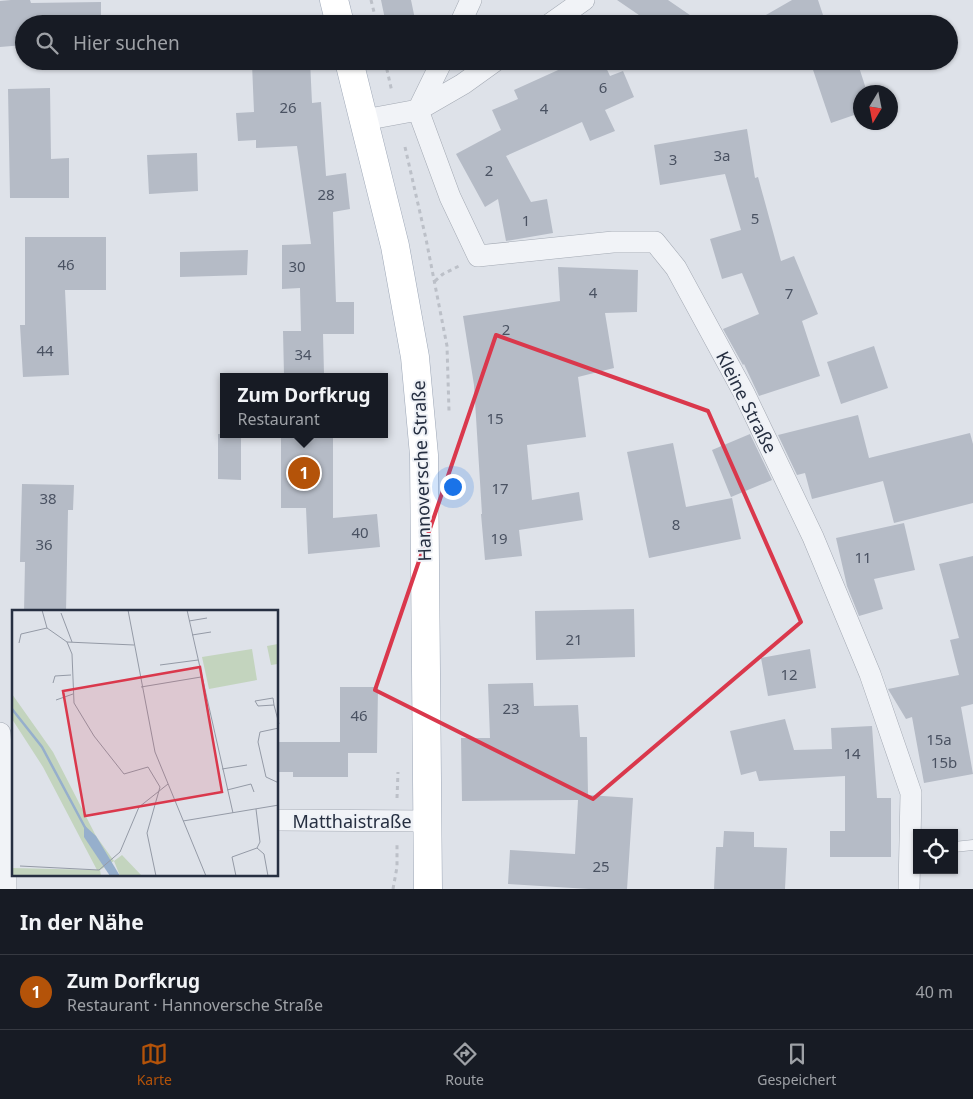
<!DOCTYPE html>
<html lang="de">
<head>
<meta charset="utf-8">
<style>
	body { margin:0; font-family:"Noto Sans",sans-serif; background:#242831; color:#f1f3f6 }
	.controls { position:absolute; right:15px; bottom:15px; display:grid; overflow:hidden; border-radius:0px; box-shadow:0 1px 4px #0004 }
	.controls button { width:45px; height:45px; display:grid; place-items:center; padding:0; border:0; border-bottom:1px solid #363941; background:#171b24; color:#f1f3f6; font:25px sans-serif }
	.compass { position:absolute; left:853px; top:85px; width:45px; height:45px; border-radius:50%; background:#171b24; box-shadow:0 1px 4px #0004; rotate:190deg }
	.you { position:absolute; left:452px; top:486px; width:18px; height:18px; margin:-12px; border:4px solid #fff; border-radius:50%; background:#1a73e8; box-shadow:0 0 0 8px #1a73e833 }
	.badge { display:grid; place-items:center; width:32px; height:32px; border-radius:50%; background:#b45309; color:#fff; font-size:16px; font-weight:700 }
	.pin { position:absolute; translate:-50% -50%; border:2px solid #fff; box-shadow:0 1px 5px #0006 }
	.popup { position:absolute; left:220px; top:373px; width:168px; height:65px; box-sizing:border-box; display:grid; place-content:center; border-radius:0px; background:#171b24; filter:drop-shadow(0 1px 4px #0005); font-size:16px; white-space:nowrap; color:#9ea1a6 }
	.popup b { font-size:19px; color:#f1f3f6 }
	.popup::after { content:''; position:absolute; left:50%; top:100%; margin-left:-10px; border:10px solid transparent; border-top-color:#171b24 }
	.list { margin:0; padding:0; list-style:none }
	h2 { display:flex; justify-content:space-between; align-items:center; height:65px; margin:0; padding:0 20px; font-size:21px }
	h2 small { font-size:16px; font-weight:400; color:#9ea1a6 }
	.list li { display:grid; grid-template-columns:32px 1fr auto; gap:15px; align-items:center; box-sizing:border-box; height:75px; padding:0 20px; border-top:1px solid #363941 }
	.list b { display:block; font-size:19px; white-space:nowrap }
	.list p { margin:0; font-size:16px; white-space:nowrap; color:#9ea1a6 }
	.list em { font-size:16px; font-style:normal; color:#9ea1a6 }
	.icon { flex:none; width:28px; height:28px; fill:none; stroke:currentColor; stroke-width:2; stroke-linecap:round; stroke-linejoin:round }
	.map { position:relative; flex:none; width:973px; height:889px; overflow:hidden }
	.search { position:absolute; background:#171b24; box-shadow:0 1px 4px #0004; left:15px; right:15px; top:15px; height:55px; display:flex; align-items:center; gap:12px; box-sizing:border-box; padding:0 18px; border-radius:28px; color:#9ea1a6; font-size:19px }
	.sheet { height:140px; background:#171b24 }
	nav { display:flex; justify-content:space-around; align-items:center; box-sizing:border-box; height:70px; border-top:1px solid #363941; background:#171b24; font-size:14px; color:#9ea1a6 }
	nav a { display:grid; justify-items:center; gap:2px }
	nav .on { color:#b45309 }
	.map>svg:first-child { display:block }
	.building { fill:#b5bbc6 }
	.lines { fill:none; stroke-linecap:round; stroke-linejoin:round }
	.service-casing { stroke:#a3a9b3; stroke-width:11 }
	.minor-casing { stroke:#a3a9b3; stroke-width:22 }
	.primary-casing { stroke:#9ca6b6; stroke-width:29 }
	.path { stroke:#bcc0c8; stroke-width:3; stroke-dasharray:4 4; stroke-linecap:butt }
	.service { stroke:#f1f3f7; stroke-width:10 }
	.minor { stroke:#f1f3f7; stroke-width:21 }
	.primary { stroke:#fff; stroke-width:28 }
	.marked { fill:none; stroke:#da384c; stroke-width:4; stroke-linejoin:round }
	.labels { text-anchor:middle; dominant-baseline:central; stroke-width:4; stroke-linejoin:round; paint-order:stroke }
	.number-label { font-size:15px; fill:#4a5262 }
	.street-label { font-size:18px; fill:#262f41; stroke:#eef1f6 }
	.inset-river { fill:none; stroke:#96afcc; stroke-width:2.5 }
	.inset-road { fill:none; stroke:#949aa6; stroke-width:1 }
	.view { fill:#da384c; fill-opacity:0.15; stroke:#da384c; stroke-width:2.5 }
	.inset-edge { fill:none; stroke:#262f41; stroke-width:2.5 }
</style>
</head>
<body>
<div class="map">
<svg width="973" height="889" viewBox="0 0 973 889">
	<rect width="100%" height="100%" fill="#dee2e9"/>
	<!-- building -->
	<path class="building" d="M11,0H30L31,3L101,2V24H24V45L0,47V1Z
		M381,0H411L416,24H386Z
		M617,0H668L703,24H652Z
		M792,0H818L826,24H750Z
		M310,61L312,103L321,102L326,176L346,173L350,209L333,212L336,302H354V334H323L324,374L284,375L283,331H301L300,288L282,289V245L311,244L297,146L256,148V140L238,141L236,113L254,112L252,64Z
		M565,61H603L610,76L623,71L634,97L605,110L615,131L590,141L582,122L506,156L531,202L547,199L553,233L506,241L498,199L485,207L456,154L501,130L492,110L518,99L514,90L567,66Z
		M810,61H857L867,92H860V113L831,123Z
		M50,88L51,159L69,158V198H10L8,89Z
		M747,129L755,178L758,177L781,261L794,256L818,314L802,321L820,376L759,396L744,364L743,365L723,329L759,314L742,273L722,279L710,239L741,230L725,174L660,185L654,145Z
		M197,153L198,191L149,194L147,155Z
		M25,237H106V290H65L69,375L23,377L20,325H25Z
		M248,250L247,275L180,277V252Z
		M558,267L638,270L637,312L605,313L614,368L578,377L586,437L527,445L532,500L579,492L583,520L519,530L522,556L485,560L481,514H482L474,385L463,316L560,301Z
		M874,346L888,388L841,404L827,362Z
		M858,415L869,458L970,433L973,444V503L894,523L883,481L812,499L805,473L797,475L778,435Z
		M218,434H241V480L218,479Z
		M281,434H333V518L377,514L380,547L308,554L306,508H281Z
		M750,434L772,480L731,497L712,450Z
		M673,443L686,507L732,498L741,539L649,558L627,452Z
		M22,484L74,485L73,510H68L66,612H24L25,562H20Z
		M904,523L915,570L874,579L883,609L859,616L847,586L836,538Z
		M973,556V704L961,707L973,774L924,783L912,717L906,719L888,689L959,675L950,640L959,638L939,564Z
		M634,609L635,657L536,660L535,611Z
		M810,649L816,688L768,696L761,658Z
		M533,683L534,706L578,705L580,737H587L588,795L633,798L627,889H589L508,884L510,850L575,854L578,800L462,801L461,738H490L488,684Z
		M340,687H378L377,753H348V777H293V772H278V742H340Z
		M785,719L794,750L832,749L831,728L872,726L877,798H891V857H830V831H845V776L759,781L756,771L741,775L730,731Z
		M724,831L754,832V847L787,848L785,889H714L716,847H723Z"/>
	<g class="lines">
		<!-- service casing -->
		<g class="service-casing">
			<path id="service" d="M954,847L973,845"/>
		</g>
		<!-- minor casing -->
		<g class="minor-casing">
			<path id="minor" d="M460,24L471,0
				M550,24L584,0
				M418,110L450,197L478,256L613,242H655L676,268L744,393L813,537L870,674L911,793L909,889
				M418,110L442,61
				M364,120L418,110L463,84L495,61
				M0,733L6,815V889
				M278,820L427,821"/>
		</g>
		<!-- primary casing -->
		<g class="primary-casing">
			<path id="primary" d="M334,0L340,24
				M349,61L395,246L415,357L424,455L428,889"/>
		</g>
		<!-- path -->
		<path class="path" d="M371,0L377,24
			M385,61L392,92
			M405,147L426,239L447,346L449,411
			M435,281L443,274L459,266
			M397,798L398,772
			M393,889L397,867V844"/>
		<!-- service -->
		<use href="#service" class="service"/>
		<!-- minor -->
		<use href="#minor" class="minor"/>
		<!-- primary -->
		<use href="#primary" class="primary"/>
	</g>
	<!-- marked area -->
	<path class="marked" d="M496,335L708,411L801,622L593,799L375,690Z"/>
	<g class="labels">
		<!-- number labels -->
		<g class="number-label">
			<text x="603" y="87">6</text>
			<text x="288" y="107">26</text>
			<text x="544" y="108">4</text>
			<text x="722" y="155">3a</text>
			<text x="673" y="159">3</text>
			<text x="489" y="170">2</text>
			<text x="326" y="194">28</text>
			<text x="755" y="218">5</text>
			<text x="526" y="220">1</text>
			<text x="66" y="264">46</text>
			<text x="297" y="266">30</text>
			<text x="593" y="292">4</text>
			<text x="789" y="293">7</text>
			<text x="506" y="329">2</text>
			<text x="45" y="350">44</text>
			<text x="303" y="354">34</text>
			<text x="495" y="418">15</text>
			<text x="500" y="488">17</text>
			<text x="48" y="498">38</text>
			<text x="676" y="524">8</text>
			<text x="360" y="532">40</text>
			<text x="499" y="538">19</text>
			<text x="44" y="544">36</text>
			<text x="863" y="557">11</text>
			<text x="574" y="639">21</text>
			<text x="789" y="674">12</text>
			<text x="511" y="708">23</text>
			<text x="359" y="715">46</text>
			<text x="939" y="739">15a</text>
			<text x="852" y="753">14</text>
			<text x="944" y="762">15b</text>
			<text x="601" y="866">25</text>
		</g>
		<!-- street labels -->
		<g class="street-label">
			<text transform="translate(747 402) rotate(63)">Kleine Straße</text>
			<text transform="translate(421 471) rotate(-92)">Hannoversche Straße</text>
			<text x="352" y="821">Matthaistraße</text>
		</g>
	</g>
	<!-- overview -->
	<g transform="translate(12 610)">
		<rect width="266" height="266" fill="#dee2e9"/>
		<path d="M266,34V54L259,55L255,36ZM240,39L245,70L197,79L190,47ZM0,84L41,142L84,226L102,251L110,245L130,266H108L102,251L88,260L89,266H0V258L85,260L31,157L0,109Z" fill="#c3d4be"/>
		<path d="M72,215L84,226L108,266H98L72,227Z" fill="#96afcc"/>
		<path class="inset-river" d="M0,99L30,137L76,223"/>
		<path class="inset-road" d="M30,0L35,18L55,32M116,0L143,142L194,266M175,0L221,203M49,3L60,32M177,11L195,8M180,25L199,22M55,32L60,44L62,93L82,126L112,164L136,157L148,177M55,32L122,35M7,33L9,24L35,18M148,55L186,50M41,73L43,66L59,65M129,77L189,67M44,90L61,84M262,95L246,96L243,91L261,88L262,95L267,114M267,118L248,122L246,132L254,167L267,173M210,159L235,155M215,180L239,174L242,182M171,211L267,195M245,238L252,244L256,266M8,256L87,260L108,242L127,197L156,174M144,266L135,223L148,177M224,266L220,247L245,238L248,232L244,199"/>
		<path class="view" d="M188,57L210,182L73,206L51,81Z"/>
		<rect width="266" height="266" class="inset-edge"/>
	</g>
</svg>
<div class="controls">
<button><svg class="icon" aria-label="locate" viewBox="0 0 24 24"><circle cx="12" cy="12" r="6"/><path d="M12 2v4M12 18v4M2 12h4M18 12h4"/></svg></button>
</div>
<svg class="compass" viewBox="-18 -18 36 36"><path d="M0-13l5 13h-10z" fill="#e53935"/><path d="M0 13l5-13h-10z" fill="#9ea1a6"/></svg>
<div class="you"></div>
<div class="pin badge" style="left:304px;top:473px">1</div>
<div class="popup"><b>Zum Dorfkrug</b>Restaurant</div>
<div class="search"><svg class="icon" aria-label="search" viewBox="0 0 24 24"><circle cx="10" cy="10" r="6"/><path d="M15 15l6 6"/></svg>Hier suchen</div>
</div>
<section class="sheet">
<h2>In der Nähe<small></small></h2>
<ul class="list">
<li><span class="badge">1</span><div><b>Zum Dorfkrug</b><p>Restaurant · Hannoversche Straße</p></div><em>40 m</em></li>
</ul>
</section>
<nav>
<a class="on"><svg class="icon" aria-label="map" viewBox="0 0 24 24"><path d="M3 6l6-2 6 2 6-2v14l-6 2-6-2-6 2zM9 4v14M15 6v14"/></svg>Karte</a>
<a><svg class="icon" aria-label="directions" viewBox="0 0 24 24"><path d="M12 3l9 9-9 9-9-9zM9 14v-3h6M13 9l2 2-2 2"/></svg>Route</a>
<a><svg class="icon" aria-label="saved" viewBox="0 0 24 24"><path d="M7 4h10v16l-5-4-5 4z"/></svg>Gespeichert</a>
</nav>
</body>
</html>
